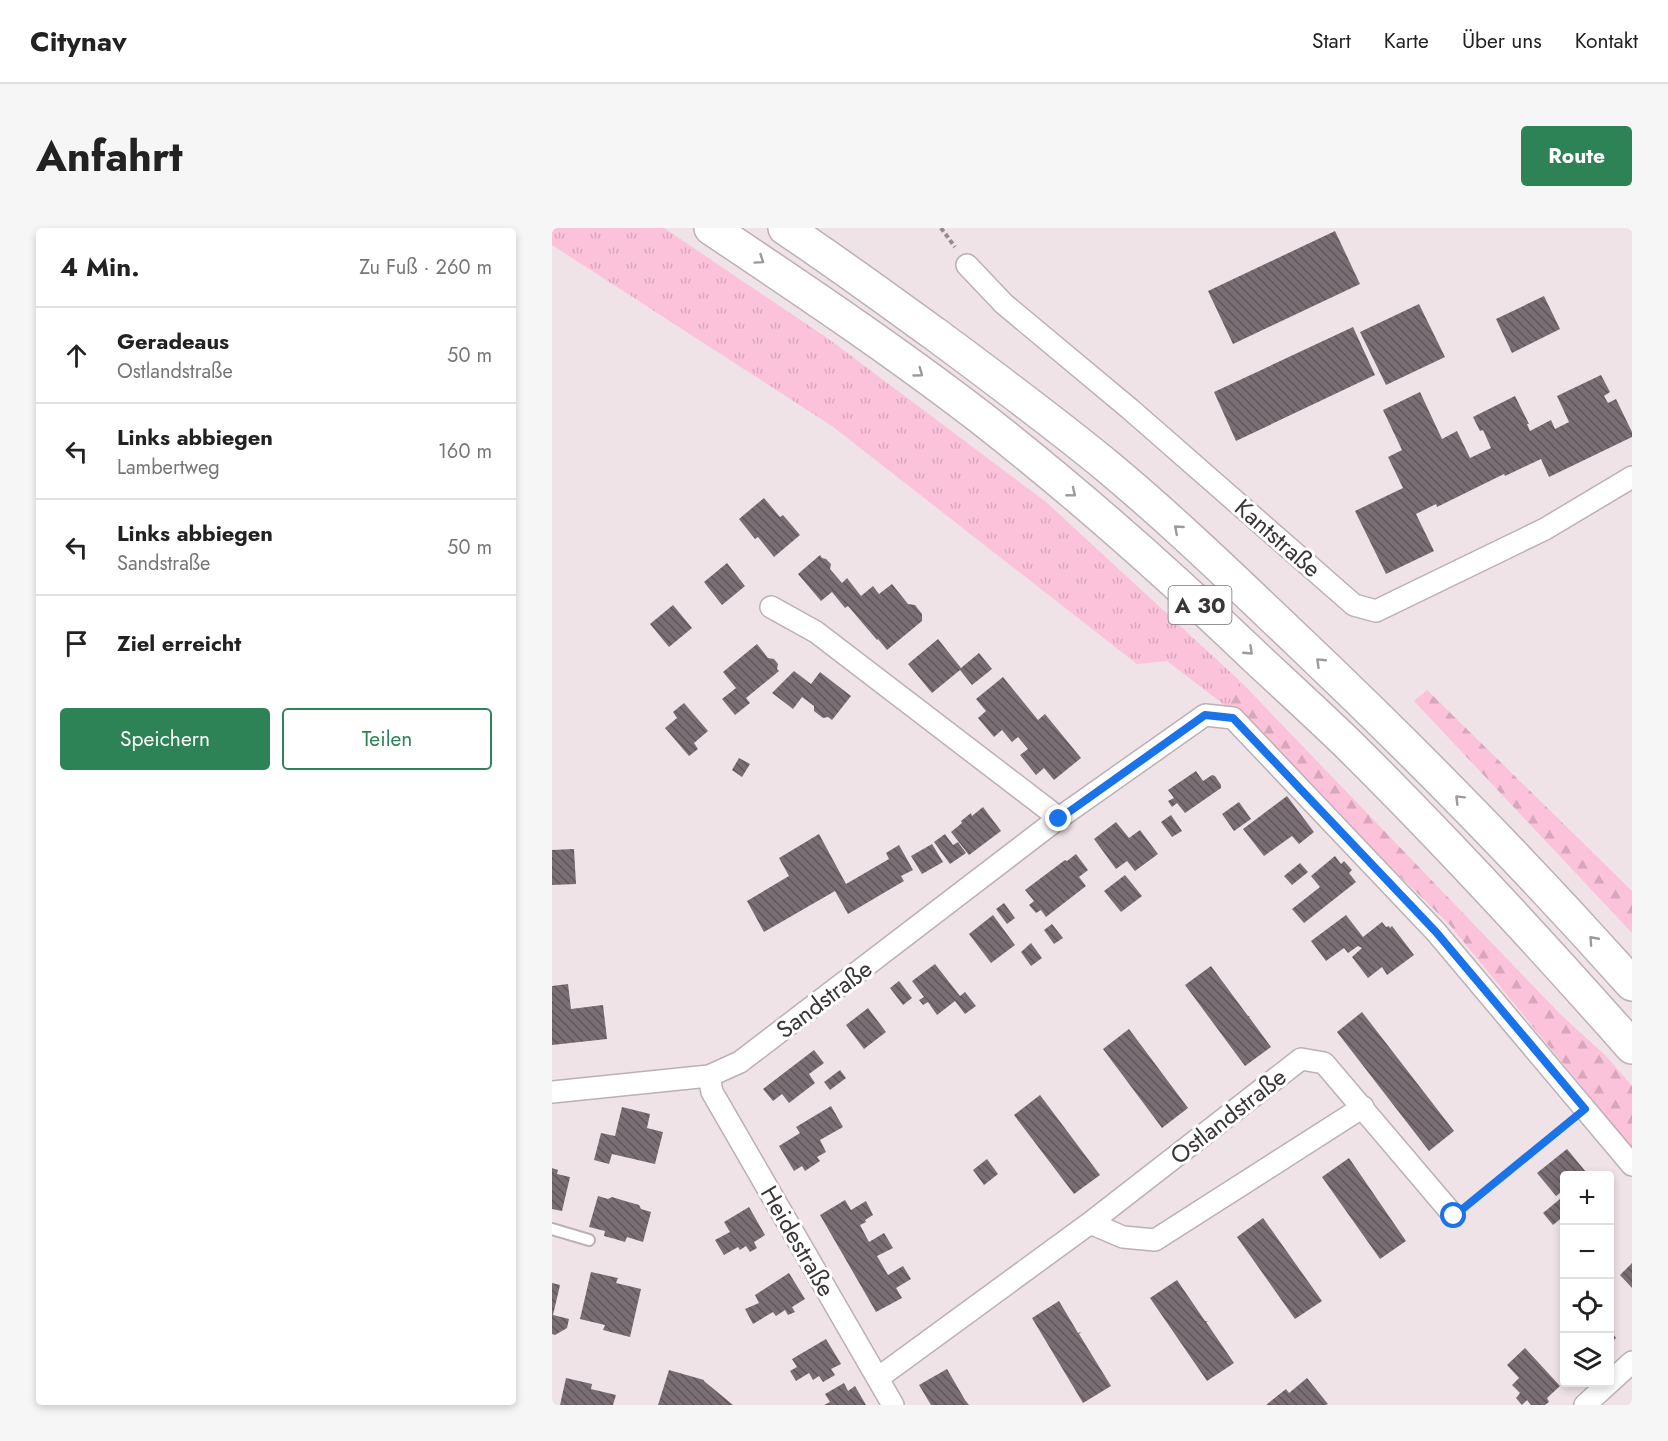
<!DOCTYPE html>
<html lang="de">
<head>
<meta charset="utf-8">
<style>
	body { margin:0; font-family:Jost,sans-serif; background:#f6f6f6; color:#222 }
	.controls { position:absolute; right:18px; bottom:18px; display:grid; overflow:hidden; border-radius:6px; box-shadow:0 3px 9px #0003 }
	.controls button { width:54px; height:54px; display:grid; place-items:center; padding:0; border:0; border-bottom:2px solid #e0e0e0; background:#fff; color:#222; font:30px sans-serif }
	.stop { position:absolute; width:18px; height:18px; margin:-14px; border:4px solid #1a73e8; border-radius:50%; background:#fff }
	.stop.end { background:#1a73e8; border-color:#fff; box-shadow:0 2px 6px #0008 }
	.list { margin:0; padding:0; list-style:none }
	h2 { display:flex; justify-content:space-between; align-items:center; height:78px; margin:0; padding:0 24px; font-size:26px }
	h2 small { font-size:20px; font-weight:400; color:#767676 }
	.list li { display:grid; grid-template-columns:39px 1fr auto; gap:18px; align-items:center; box-sizing:border-box; height:96px; padding:0 24px; border-top:2px solid #e0e0e0 }
	.list b { display:block; font-size:22px; white-space:nowrap }
	.list p { margin:0; font-size:20px; white-space:nowrap; color:#767676 }
	.list em { font-size:20px; font-style:normal; color:#767676 }
	.actions { display:flex; gap:12px; padding:18px 24px }
	.actions a { flex:1; padding:14px 0; border:2px solid #2e8356; border-radius:6px; text-align:center; font-size:21px; color:#2e8356 }
	.actions .main { background:#2e8356; color:#fff }
	.icon { flex:none; width:33px; height:33px; fill:none; stroke:currentColor; stroke-width:2; stroke-linecap:round; stroke-linejoin:round }
	.map { position:relative; flex:none; width:1080px; height:1177px; overflow:hidden; border-radius:6px }
	header { display:flex; align-items:center; gap:36px; box-sizing:border-box; height:84px; padding:0 30px; background:#fff; border-bottom:2px solid #e0e0e0 }
	header strong { font-size:28px }
	nav { display:flex; gap:33px; margin-inline-start:auto; font-size:21px }
	.intro { display:flex; align-items:center; justify-content:space-between; box-sizing:border-box; height:144px; padding:0 36px }
	h1 { margin:0; font-size:42px }
	.button { padding:15px 27px; border-radius:6px; background:#2e8356; color:#fff; font-size:21px; font-weight:700 }
	main { display:flex; gap:36px; padding:0 36px }
	aside { flex:1; background:#fff; border-radius:6px; box-shadow:0 3px 9px #0003 }
	.map>svg:first-child { display:block }
	.grass { fill:url(#grass-tufts) }
	.forest { fill:url(#forest-firs) }
	.building { fill:url(#building-back-hatch) }
	.lines { fill:none; stroke-linecap:round; stroke-linejoin:round }
	.lane-casing { stroke:#bcb0b5; stroke-width:14 }
	.street-casing { stroke:#bcb0b5; stroke-width:24 }
	.highway-casing { stroke:#bcb0b5; stroke-width:36 }
	.path { stroke:#938b8e; stroke-width:4; stroke-dasharray:4.5 3; stroke-linecap:butt }
	.lane { stroke:#fff; stroke-width:10 }
	.street { stroke:#fff; stroke-width:21 }
	.highway { stroke:#fff; stroke-width:33 }
	.oneway { stroke:#9c9a9b }
	.route { stroke:#1a73e8; stroke-width:8 }
	.labels { text-anchor:middle; dominant-baseline:central; stroke-width:6; stroke-linejoin:round; paint-order:stroke }
	.shield { fill:#fff; stroke:#757273; stroke-width:1.5 }
	.shield-label { font-size:22px; font-weight:bold; fill:#3a3537 }
	.street-label { font-size:24px; fill:#3a3537; stroke:#fff }
</style>
</head>
<body>
<header>
<strong>Citynav</strong>
<nav><a>Start</a><a>Karte</a><a>Über uns</a><a>Kontakt</a></nav>
</header>
<div class="intro"><h1>Anfahrt</h1><a class="button">Route</a></div>
<main>
<aside>
<h2>4 Min.<small>Zu Fuß · 260 m</small></h2>
<ul class="list">
<li><svg class="icon" aria-label="ahead" viewBox="0 0 24 24"><path d="M12 20V5M6 11l6-6 6 6"/></svg><div><b>Geradeaus</b><p>Ostlandstraße</p></div><em>50 m</em></li>
<li><svg class="icon" aria-label="left" viewBox="0 0 24 24"><path d="M17 20v-9H6M10 6l-5 5 5 5"/></svg><div><b>Links abbiegen</b><p>Lambertweg</p></div><em>160 m</em></li>
<li><svg class="icon" aria-label="left" viewBox="0 0 24 24"><path d="M17 20v-9H6M10 6l-5 5 5 5"/></svg><div><b>Links abbiegen</b><p>Sandstraße</p></div><em>50 m</em></li>
<li><svg class="icon" aria-label="arrive" viewBox="0 0 24 24"><path d="M6 21V4h12l-3 4 3 4H6"/></svg><div><b>Ziel erreicht</b></div></li>
</ul>
<div class="actions"><a class="main">Speichern</a><a>Teilen</a></div>
</aside>
<div class="map">
<svg width="1080" height="1177" viewBox="0 0 1080 1177">
	<defs>
		<pattern id="grass-tufts" width="24" height="20" patternUnits="userSpaceOnUse" patternTransform="scale(1.5)"><rect width="24" height="20" fill="#fbc2da"/><path d="M3 7l-1-3M5 7V3M7 7l1-3M15 17l-1-3M17 17v-4M19 17l1-3" fill="none" stroke="#d8a7bc"/></pattern>
		<pattern id="forest-firs" width="22" height="20" patternUnits="userSpaceOnUse" patternTransform="scale(1.5)"><rect width="22" height="20" fill="#fbc2da"/><path d="M5 1l3.5 6h-7zM16 11l3.5 6h-7z" fill="#d8a7bc"/></pattern>
		<pattern id="building-back-hatch" width="6" height="6" patternUnits="userSpaceOnUse" patternTransform="scale(1.5)"><rect width="6" height="6" fill="#796e73"/><path d="M-1 5l2 2M0 0l6 6M5-1l2 2" fill="none" stroke="#5f565a"/></pattern>
	</defs>
	<rect width="100%" height="100%" fill="#efe3e7"/>
	<!-- grass -->
	<path class="grass" d="M0,0H112L278,112L494,274L690,455L675,479L615,433L585,436L280,198L0,17Z"/>
	<!-- forest -->
	<path class="forest" d="M690,455L1008,786L1054,828L1080,858V920L897,696L675,479Z
		M875,462L1080,663V705L862,473Z"/>
	<!-- building -->
	<path class="building" d="M783,3L808,56L681,116L656,63Z
		M992,68L1008,101L960,125L944,91Z
		M867,76L893,129L834,157L808,104Z
		M801,99L823,147L684,213L662,164Z
		M1049,147L1058,164L1052,168L1056,175L1064,171L1080,204V209L997,249L989,231L953,248L952,246L885,279L884,276L864,286L882,323L834,346L803,283L851,260L836,229L850,222L831,182L868,164L890,211L905,203L918,230L939,220L931,202L928,203L921,189L963,168L977,196H975L978,203L999,192L1003,201L1017,194L1005,168Z
		M212,270L228,289L231,287L248,307L222,329L206,309L203,311L187,291Z
		M268,327L270,330L274,331L279,336L278,341L290,355L295,350L309,368L321,358L327,366L340,356L356,376L363,377L370,386V393L335,422L326,411L325,412L296,378L293,380L280,364L269,373L246,346Z
		M175,335L193,358L170,377L152,354Z
		M121,377L140,400L117,419L98,396Z
		M386,411L409,440L427,425L440,441L420,457L408,442L380,465L356,436Z
		M205,416L216,430L222,431L226,436L225,441L227,443L194,470L198,475L183,487L170,471L184,460L171,444Z
		M242,443L259,456L268,444L299,468L280,492L276,489L271,490L262,483V478L250,469L241,481L220,465Z
		M451,449L486,492L493,486L529,530L502,552L492,540L484,547L468,527L476,521L466,509L460,514L450,502L442,509L426,490L434,483L424,471Z
		M132,475L156,503L142,515L146,521L137,528L113,500L125,490L121,484Z
		M187,530L198,536L190,549L180,542Z
		M644,543L651,553L660,547L663,548L669,557V560L633,585L625,575L620,579L616,573L622,570L616,562Z
		M735,568L762,604L747,616L740,608L712,628L691,601Z
		M687,574L699,591L682,603L670,586Z
		M431,579L449,603L417,627L399,604L410,595L409,593L419,585L420,588Z
		M619,587L630,603L620,609L609,594Z
		M564,594L577,610L588,602L606,626L583,643L575,633L564,641L542,611Z
		M267,606L294,656L337,631L334,625L347,617L361,642L349,648L352,653L296,686L283,663L212,704L195,673L237,648L227,630Z
		M393,606L401,617L406,614L414,625L398,636L382,614Z
		M380,616L391,634L370,646L359,628Z
		M22,621L24,656L0,657V622Z
		M524,626L536,642L527,649L534,658L494,689L489,682L484,685L477,677L482,673L473,662L513,632L515,633Z
		M783,628L789,636L792,633L800,642L797,645L804,654L752,695L740,681L768,659L759,648Z
		M748,635L756,644L740,657L732,648Z
		M573,647L590,668L569,684L552,663Z
		M452,675L463,690L455,696L444,681Z
		M441,687L463,717L439,735L417,706Z
		M794,687L811,709L830,694L834,699L837,698L838,700L840,698L862,727L835,747L830,739L816,750L800,729L810,720L806,718L796,725L792,720L774,733L759,713Z
		M500,696L511,710L502,716L492,702Z
		M479,715L490,730L479,738L469,724Z
		M383,736L408,768L413,764L424,778L413,786L403,773L385,787L376,774L371,777L367,772L372,769L360,753Z
		M659,738L696,788H698L697,789L719,819L693,838L633,757Z
		M347,753L360,770L351,777L338,760Z
		M16,756L19,781L51,777L55,811L0,817V758Z
		M316,780L334,804L312,821L294,797Z
		M810,784L902,903L877,923L785,804Z
		M577,801L636,880L610,900L551,821Z
		M262,822L272,835L257,846L263,855L237,875L230,866L221,873L211,861Z
		M288,842L294,850L278,862L272,854Z
		M488,867L548,947L522,966L462,887Z
		M279,878L291,899L268,912L274,924L265,929L268,933L253,943L250,938L242,943L227,918L248,905L244,899Z
		M70,879L98,886L95,900L111,904L103,936L60,926L57,936L42,932L49,905L63,908Z
		M1015,921L1034,944L1029,948H1012V962L1004,968L985,945Z
		M797,930L854,1013L828,1031L770,949Z
		M435,931L446,946L432,957L421,942Z
		M0,940L6,942L5,946L18,949L10,983L0,981Z
		M46,968L56,971L60,969L73,973L87,977L89,981L99,984L91,1014L75,1009L73,1014L63,1011L52,1008L53,1003L37,999Z
		M1008,971L1012,976V988L1001,997L991,985Z
		M293,972L299,982L314,973L321,987L313,992L314,994L308,997L317,1014L332,1005L341,1020L325,1028L336,1047L351,1038L359,1051L344,1060L350,1070L324,1084L268,987Z
		M197,979L213,1007L202,1014L205,1020L198,1024L194,1018L188,1022L186,1019L172,1027L163,1012L178,1004L172,994Z
		M711,990L770,1073L743,1091L685,1009Z
		M1080,1035V1060L1068,1047Z
		M39,1044L66,1050L64,1055L89,1061L78,1109L51,1102L53,1097L28,1091Z
		M237,1045L253,1071L240,1079L243,1084L236,1087L233,1082L224,1088L221,1084L201,1096L193,1081L207,1075L203,1067Z
		M625,1052L653,1093H656L654,1094L682,1135L655,1153L598,1070Z
		M0,1055L8,1057L1,1087L17,1091L15,1100L3,1107L0,1106Z
		M507,1073L526,1105L529,1104L527,1106L559,1158L531,1175L480,1090Z
		M1058,1102L1064,1110L1058,1116Z
		M274,1111L289,1136L279,1141L283,1147L271,1154L267,1148L261,1152L257,1145L244,1153L238,1143L245,1139L240,1131Z
		M973,1120L1008,1158L995,1170L997,1174L993,1177H979L975,1172L970,1177L964,1170L968,1165L960,1157L967,1150L955,1137Z
		M395,1141L413,1172L417,1177H379L367,1157Z
		M117,1142L152,1152V1153L181,1177H106Z
		M14,1150L40,1156L39,1161L64,1167L61,1177H8Z
		M755,1150L776,1176L774,1177H714L734,1161L737,1165Z
		M292,1155L296,1163L303,1158L314,1177H272L278,1174L273,1166Z"/>
	<g class="lines">
		<!-- lane casing -->
		<g class="lane-casing">
			<path id="lane" d="M0,1001L37,1012"/>
		</g>
		<!-- street casing -->
		<g class="street-casing">
			<path id="street" d="M415,37L452,76L578,181L802,377L824,383L993,301L1080,249
				M219,379L264,404L507,590
				M157,848L160,864L341,1177
				M0,864L157,848L188,834L507,590L653,487L681,490L884,704L1080,937
				M538,995L571,1009L603,1012L811,879
				M326,1150L538,995L749,831L772,835L902,988
				M1033,1177L1080,1134"/>
		</g>
		<!-- highway casing -->
		<g class="highway-casing">
			<path id="highway" d="M159,0C250,61 341,122 428,189C523,263 613,343 700,426C732,456 764,485 795,515C894,613 988,715 1080,819
				M233,0C284,34 333,70 383,106C441,149 499,192 555,238C621,293 683,353 745,412C861,522 973,636 1080,756"/>
		</g>
		<!-- path -->
		<path class="path" d="M389,0L403,19
			M917,976L1018,893"/>
		<!-- lane -->
		<use href="#lane" class="lane"/>
		<!-- street -->
		<use href="#street" class="street"/>
		<!-- highway -->
		<use href="#highway" class="highway"/>
	</g>
	<!-- one-way arrows -->
	<defs><path id="oneway-chevron" d="M-2-3.5L2.5 0L-2 3.5" fill="none" stroke-width="1.6" stroke-linecap="round" stroke-linejoin="round" transform="scale(1.5)"/></defs>
	<g class="oneway">
		<use href="#oneway-chevron" transform="translate(208 32) rotate(34)"/>
		<use href="#oneway-chevron" transform="translate(367 145) rotate(36)"/>
		<use href="#oneway-chevron" transform="translate(520 265) rotate(39)"/>
		<use href="#oneway-chevron" transform="translate(626 301) rotate(-139)"/>
		<use href="#oneway-chevron" transform="translate(697 423) rotate(43)"/>
		<use href="#oneway-chevron" transform="translate(768 434) rotate(-136)"/>
		<use href="#oneway-chevron" transform="translate(907 571) rotate(-135)"/>
		<use href="#oneway-chevron" transform="translate(1041 712) rotate(-132)"/>
	</g>
	<g class="lines">
		<!-- route -->
		<path class="route" d="M507,591L653,487L681,490L884,704L1033,881L902,988"/>
	</g>
	<g class="labels">
		<!-- shield labels -->
		<rect class="shield" x="616.5" y="358" width="63" height="38" rx="4.5"/>
		<g class="shield-label">
			<text x="648" y="377">A 30</text>
		</g>
		<!-- street labels -->
		<g class="street-label">
			<text transform="translate(726 310) rotate(41)">Kantstraße</text>
			<text transform="translate(272 771) rotate(-37)">Sandstraße</text>
			<text transform="translate(676 888) rotate(-38)">Ostlandstraße</text>
			<text transform="translate(246 1013) rotate(60)">Heidestraße</text>
		</g>
	</g>
</svg>
<div class="controls">
<button>+</button>
<button>−</button>
<button><svg class="icon" aria-label="locate" viewBox="0 0 24 24"><circle cx="12" cy="12" r="6"/><path d="M12 2v4M12 18v4M2 12h4M18 12h4"/></svg></button>
<button><svg class="icon" aria-label="layers" viewBox="0 0 24 24"><path d="M12 4l9 5-9 5-9-5zM3 14l9 5 9-5"/></svg></button>
</div>
<div class="stop" style="left:902px;top:988px"></div>
<div class="stop end" style="left:507px;top:591px"></div>
</div>
</main>
</body>
</html>
